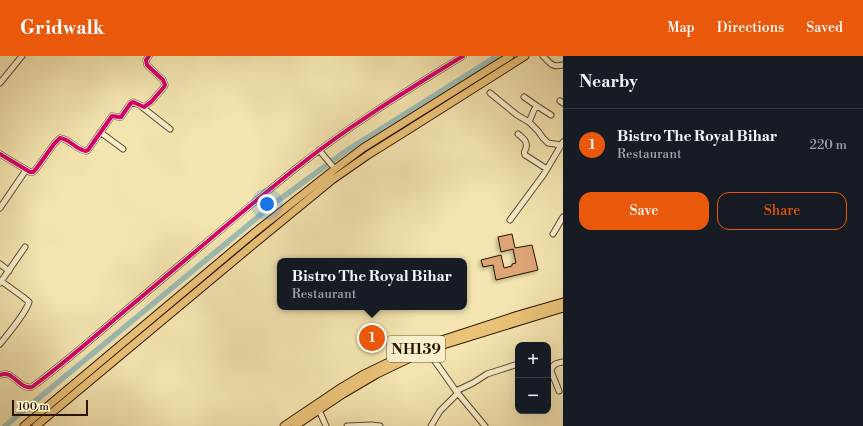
<!DOCTYPE html>
<html lang="en">
<head>
<meta charset="utf-8">
<style>
	body { margin:0; font-family:"Libre Bodoni",serif; background:#242831; color:#f1f3f6 }
	.controls { position:absolute; right:12px; bottom:12px; display:grid; overflow:hidden; border-radius:8px; box-shadow:0 4px 16px #0002 }
	.controls button { width:36px; height:36px; display:grid; place-items:center; padding:0; border:0; border-bottom:1px solid #363941; background:#171b24; color:#f1f3f6; font:20px sans-serif }
	.scale { position:absolute; left:12px; bottom:10px; width:76px; box-sizing:border-box; padding-left:4px; border:2px solid #2a1502; border-top:0; font-size:11px; line-height:14px; white-space:nowrap; color:#2a1502; -webkit-text-stroke:3px #f8eecc; paint-order:stroke }
	.you { position:absolute; left:267px; top:148px; width:14px; height:14px; margin:-10px; border:3px solid #fff; border-radius:50%; background:#1a73e8; box-shadow:0 0 0 6px #1a73e833 }
	.badge { display:grid; place-items:center; width:26px; height:26px; border-radius:50%; background:#ea580c; color:#fff; font-size:13px; font-weight:700 }
	.pin { position:absolute; translate:-50% -50%; border:2px solid #fff; box-shadow:0 1px 4px #0006 }
	.popup { position:absolute; left:277px; top:202px; width:190px; height:52px; box-sizing:border-box; display:grid; place-content:center; border-radius:8px; background:#171b24; filter:drop-shadow(0 1px 3px #0005); font-size:13px; white-space:nowrap; color:#9ea1a6 }
	.popup b { font-size:15px; color:#f1f3f6 }
	.popup::after { content:''; position:absolute; left:50%; top:100%; margin-left:-8px; border:8px solid transparent; border-top-color:#171b24 }
	.list { margin:0; padding:0; list-style:none }
	h2 { display:flex; justify-content:space-between; align-items:center; height:52px; margin:0; padding:0 16px; font-size:17px }
	h2 small { font-size:13px; font-weight:400; color:#9ea1a6 }
	.list li { display:grid; grid-template-columns:26px 1fr auto; gap:12px; align-items:center; box-sizing:border-box; height:72px; padding:0 16px; border-top:1px solid #363941 }
	.list b { display:block; font-size:15px; white-space:nowrap }
	.list p { margin:0; font-size:13px; white-space:nowrap; color:#9ea1a6 }
	.list em { font-size:13px; font-style:normal; color:#9ea1a6 }
	.actions { display:flex; gap:8px; padding:12px 16px }
	.actions a { flex:1; padding:9px 0; border:1px solid #ea580c; border-radius:12px; text-align:center; font-size:14px; color:#ea580c }
	.actions .main { background:#ea580c; color:#fff }
	.map { position:relative; flex:none; width:563px; height:370px; overflow:hidden }
	header { display:flex; align-items:center; gap:24px; box-sizing:border-box; height:56px; padding:0 20px; background:#ea580c; color:#fff }
	header strong { font-size:19px }
	nav { display:flex; gap:22px; margin-inline-start:auto; font-size:14px }
	main { display:flex }
	aside { flex:1; background:#171b24 }
	.map>svg:first-child { display:block }
	.lines { fill:none; stroke-linecap:round; stroke-linejoin:round }
	.canal { stroke:#9fbdb5; stroke-width:5.5 }
	.building { fill:#dda476; stroke:#2a1502; filter:url(#shadow) }
	.minor-casing { stroke:#5c492e; stroke-width:7 }
	.highway-casing { stroke:#2a1502; stroke-width:9 }
	.minor { stroke:#f8eecc; stroke-width:5 }
	.highway { stroke:#eac278; stroke-width:7 }
	.cycleway-casing { stroke:#f8eecc; stroke-width:6 }
	.cycleway { stroke:#d6006c; stroke-width:4 }
	.labels { text-anchor:middle; dominant-baseline:central; stroke-width:4; stroke-linejoin:round; paint-order:stroke }
	.shield { fill:#f8eecc; stroke:#68563f; stroke-width:1 }
	.shield-label { font-size:15px; font-weight:bold; fill:#2a1502 }
</style>
</head>
<body>
<header>
<strong>Gridwalk</strong>
<nav><a>Map</a><a>Directions</a><a>Saved</a></nav>
</header>
<main>
<div class="map">
<svg width="563" height="370" viewBox="0 0 563 370">
	<defs>
		<filter id="shadow"><feDropShadow dx="-2" dy="2" stdDeviation="2" flood-color="#0004"/></filter>
	</defs>
	<rect width="100%" height="100%" fill="#f4e5b0"/>
	<filter id="stains"><feTurbulence type="fractalNoise" baseFrequency=".005" numOctaves="4"/><feColorMatrix values="0 0 0 0 .2 0 0 0 0 .09 0 0 0 0 .02 0 0 0 .5 -.17"/></filter>
	<radialGradient id="worn" r=".72"><stop offset=".6" stop-color="#630" stop-opacity="0"/><stop offset="1" stop-color="#630" stop-opacity=".3"/></radialGradient>
	<g class="lines">
		<!-- canal -->
		<path class="canal" d="M5,370L276,146L346,95L497,0"/>
	</g>
	<!-- building -->
	<path class="building" d="M512,178L515,192L532,189L538,214L496,224L493,209L483,211L481,204L501,199L504,212L512,210V208L516,207L513,193L501,196L498,181Z"/>
	<g class="lines">
		<!-- minor casing -->
		<g class="minor-casing">
			<path id="minor" d="M543,0C550,7 552,12 563,9
				M0,27L22,0
				M490,37L517,59L529,66L538,75L543,82L548,87L561,89
				M524,41L537,50L534,54L529,66
				M560,45L563,47
				M537,50L551,59
				M142,51L170,73
				M100,76L123,93
				M518,78C523,82 528,86 526,92C524,98 524,94 525,99L547,113
				M319,94L335,113
				M0,98L30,116H33L36,113L54,88L60,82C70,83 76,94 86,95L88,94L112,60L119,61H121L130,48L133,46L144,51L151,46L164,31L165,29L163,24L147,9L146,4L149,0
				M0,152L26,114
				M510,164L544,118L563,86
				M553,178L563,161
				M0,208L9,215
				M0,227L25,191
				M0,288C8,278 26,257 29,246L23,241L1,225
				M427,294L456,335L485,370
				M0,319C13,313 19,334 32,331C63,308 92,283 121,258C179,210 236,160 295,113C347,71 406,35 463,0
				M456,335L473,327L487,318L518,308
				M559,335L551,315C552,308 557,307 563,306
				M319,354L326,370
				M347,370L371,369L380,370
				M431,370L440,355L458,337"/>
		</g>
		<!-- highway casing -->
		<g class="highway-casing">
			<path id="highway" d="M24,370L254,177L335,113L363,92L510,0
				M36,370L254,188L332,124L368,99L408,74L525,0
				M284,370L342,331L362,319L420,291L518,259L563,246
				M295,370L343,338L377,318L427,294L524,264L563,252"/>
		</g>
		<!-- minor -->
		<use href="#minor" class="minor"/>
		<!-- highway -->
		<use href="#highway" class="highway"/>
		<!-- cycleway casing -->
		<g class="cycleway-casing">
			<path id="cycleway" d="M0,98L30,116H33L36,113L54,88L60,82C70,83 76,94 86,95L88,94L112,60L119,61H121L130,48L133,46L144,51L151,46L164,31L165,29L163,24L147,9L146,4L149,0
				M0,319C13,313 19,334 32,331C63,308 92,283 121,258C179,210 236,160 295,113C347,71 406,35 463,0"/>
		</g>
		<!-- cycleway -->
		<use href="#cycleway" class="cycleway"/>
	</g>
	<g class="labels">
		<!-- shield labels -->
		<rect class="shield" x="387" y="280" width="58" height="26" rx="3"/>
		<g class="shield-label">
			<text x="416" y="293">NH139</text>
		</g>
	</g>
	<rect width="100%" height="100%" filter="url(#stains)"/>
	<rect width="100%" height="100%" fill="url(#worn)"/>
</svg>
<div class="controls">
<button>+</button>
<button>−</button>
</div>
<div class="scale">100 m</div>
<div class="you"></div>
<div class="pin badge" style="left:372px;top:282px">1</div>
<div class="popup"><b>Bistro The Royal Bihar</b>Restaurant</div>
</div>
<aside>
<h2>Nearby<small></small></h2>
<ul class="list">
<li><span class="badge">1</span><div><b>Bistro The Royal Bihar</b><p>Restaurant</p></div><em>220 m</em></li>
</ul>
<div class="actions"><a class="main">Save</a><a>Share</a></div>
</aside>
</main>
</body>
</html>
